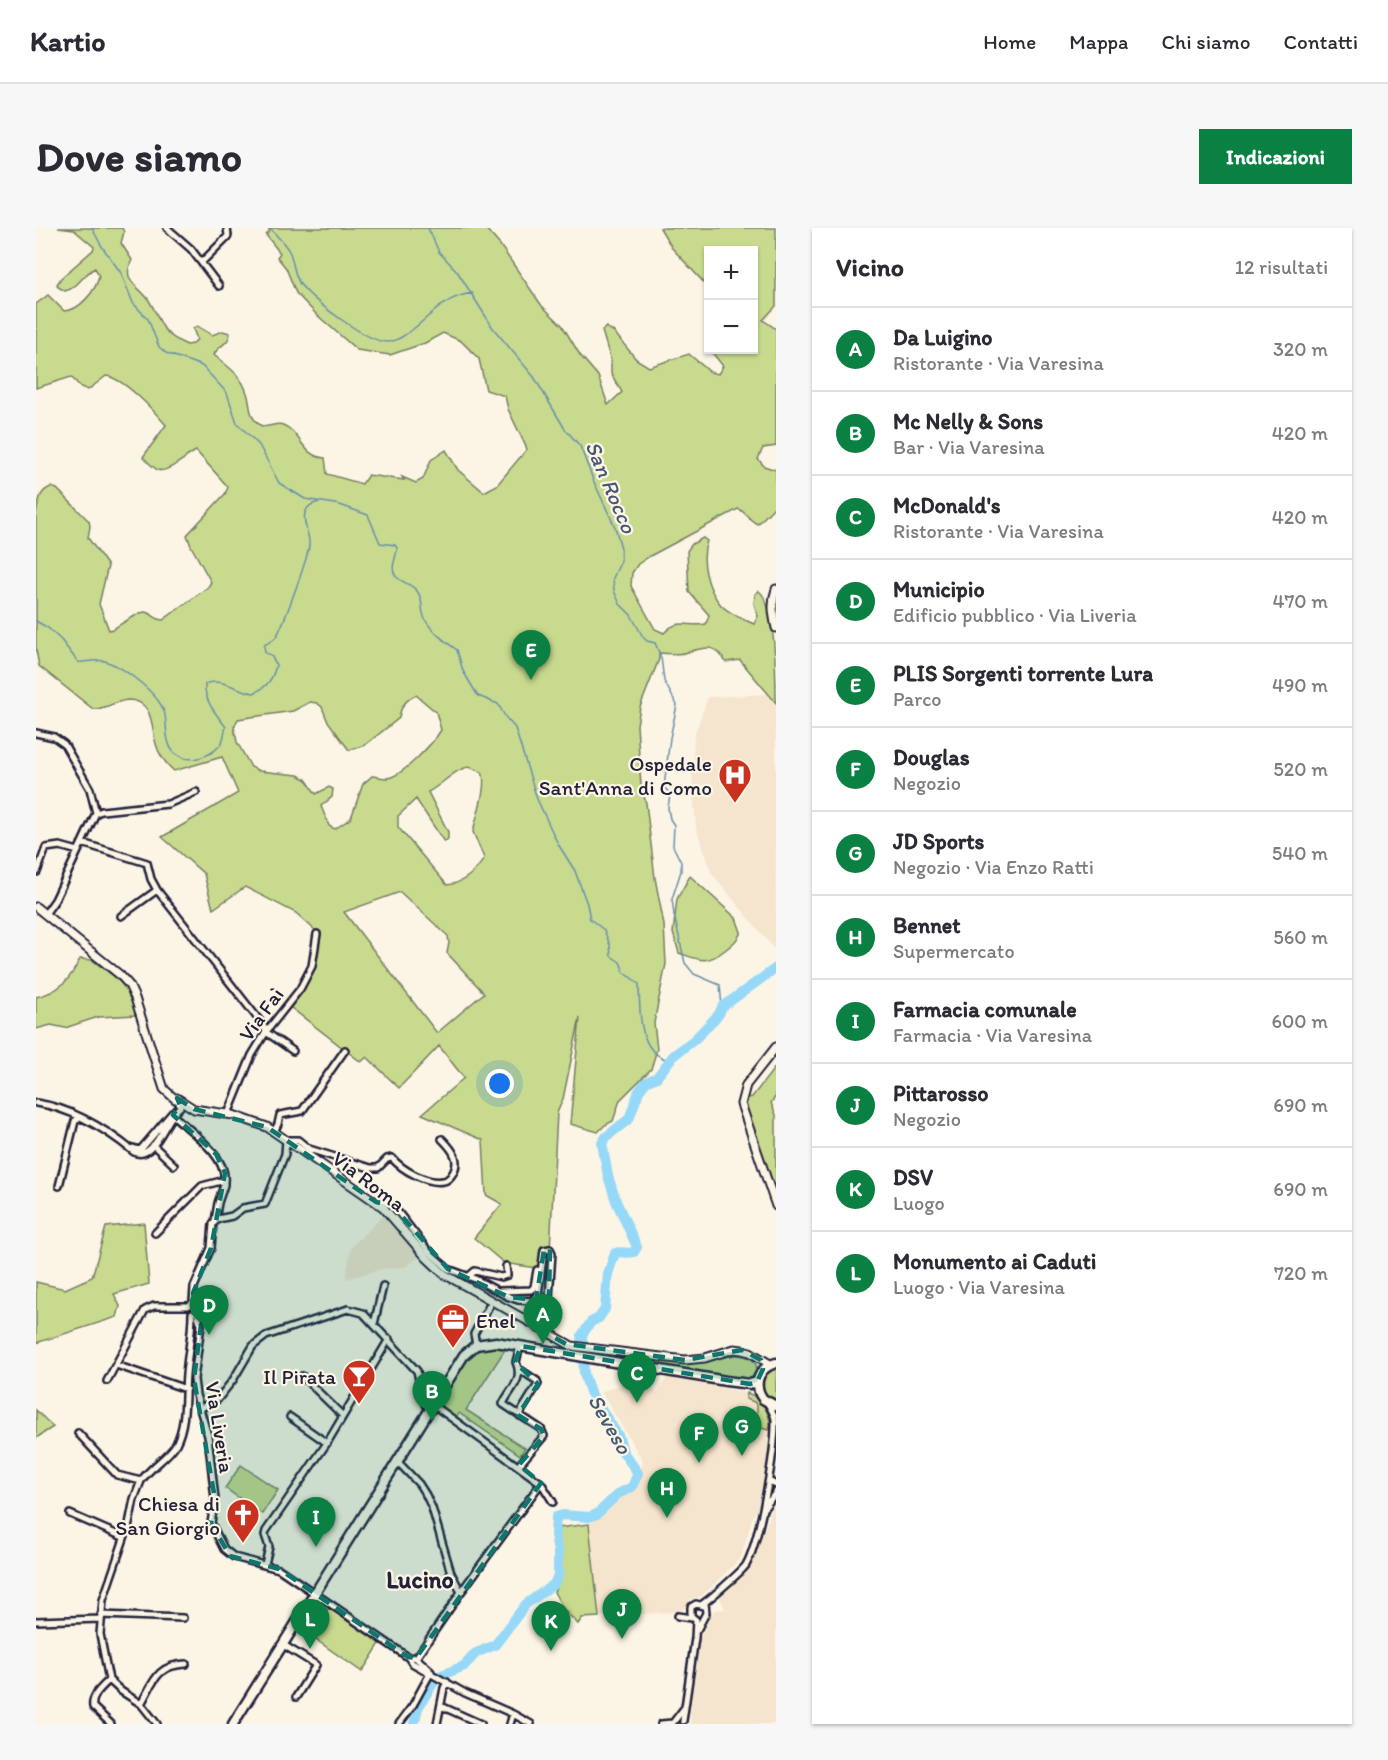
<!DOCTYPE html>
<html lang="it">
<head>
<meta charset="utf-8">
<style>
	body { margin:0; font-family:Itim,sans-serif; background:#f7f7f7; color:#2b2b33 }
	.controls { position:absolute; right:18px; top:18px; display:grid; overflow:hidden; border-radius:0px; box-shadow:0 2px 4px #0004 }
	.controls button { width:54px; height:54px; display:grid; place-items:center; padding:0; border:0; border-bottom:2px solid #e1e1e2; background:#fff; color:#2b2b33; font:30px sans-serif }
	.you { position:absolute; left:464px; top:856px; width:21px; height:21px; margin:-15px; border:4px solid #fff; border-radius:50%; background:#1a73e8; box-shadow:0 0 0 9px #1a73e833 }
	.badge { display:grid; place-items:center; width:39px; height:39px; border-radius:50%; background:#0b8043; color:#fff; font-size:20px; font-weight:700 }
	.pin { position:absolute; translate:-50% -50px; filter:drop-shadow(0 2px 3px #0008) }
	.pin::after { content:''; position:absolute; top:32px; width:21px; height:18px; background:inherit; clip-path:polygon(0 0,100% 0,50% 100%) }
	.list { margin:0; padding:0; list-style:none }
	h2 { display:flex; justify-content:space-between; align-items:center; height:78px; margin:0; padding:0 24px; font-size:26px }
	h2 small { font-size:20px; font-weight:400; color:#7c7c81 }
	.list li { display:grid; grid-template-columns:39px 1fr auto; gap:18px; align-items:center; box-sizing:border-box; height:84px; padding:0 24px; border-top:2px solid #e1e1e2 }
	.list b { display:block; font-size:22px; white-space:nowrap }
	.list p { margin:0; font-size:20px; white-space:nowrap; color:#7c7c81 }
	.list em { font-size:20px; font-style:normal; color:#7c7c81 }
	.map { position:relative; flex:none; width:740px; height:1496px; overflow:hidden; border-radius:0px }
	header { display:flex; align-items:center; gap:36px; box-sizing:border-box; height:84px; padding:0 30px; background:#fff; border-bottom:2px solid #e1e1e2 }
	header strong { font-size:28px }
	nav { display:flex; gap:33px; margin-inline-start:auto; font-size:21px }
	.intro { display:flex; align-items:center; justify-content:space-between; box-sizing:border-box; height:144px; padding:0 36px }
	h1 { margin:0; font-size:42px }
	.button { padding:15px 27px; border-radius:0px; background:#0b8043; color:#fff; font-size:21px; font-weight:700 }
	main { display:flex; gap:36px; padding:0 36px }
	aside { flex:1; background:#fff; border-radius:0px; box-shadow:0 2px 4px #0004 }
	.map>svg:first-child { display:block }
	.built { fill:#f6e5ce }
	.green { fill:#c8da8e; stroke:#757e64; stroke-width:1.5; fill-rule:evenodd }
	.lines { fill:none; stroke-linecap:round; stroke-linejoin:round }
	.stream { stroke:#688fac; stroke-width:1.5 }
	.river { stroke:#96d8f8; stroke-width:10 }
	.minor-casing { stroke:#22223b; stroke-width:10 }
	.tertiary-casing { stroke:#22223b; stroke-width:11 }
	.primary-casing { stroke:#22223b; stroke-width:13 }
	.minor { stroke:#fcf5e5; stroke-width:5 }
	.tertiary { stroke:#fcf5e5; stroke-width:7 }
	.primary { stroke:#fcf5e5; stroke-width:8 }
	.marked { fill:#0f766e; fill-opacity:0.2; stroke:#0f766e; stroke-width:4.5; stroke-dasharray:12 8; stroke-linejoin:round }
	.labels { text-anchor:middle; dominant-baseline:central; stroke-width:4.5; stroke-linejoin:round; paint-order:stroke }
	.poi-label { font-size:21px; fill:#22223b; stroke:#fcf5e5; text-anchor:end }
	.street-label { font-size:21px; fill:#22223b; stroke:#fcf5e5 }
	.water-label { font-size:22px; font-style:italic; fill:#455974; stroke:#fcf5e5 }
	.quarter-label { font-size:24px; font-weight:bold; fill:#22223b; stroke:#fcf5e5 }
</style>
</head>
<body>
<header>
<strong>Kartio</strong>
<nav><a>Home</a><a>Mappa</a><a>Chi siamo</a><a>Contatti</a></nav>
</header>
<div class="intro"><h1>Dove siamo</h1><a class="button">Indicazioni</a></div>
<main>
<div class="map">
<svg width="740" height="1496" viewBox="0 0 740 1496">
	<rect width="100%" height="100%" fill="#fcf5e5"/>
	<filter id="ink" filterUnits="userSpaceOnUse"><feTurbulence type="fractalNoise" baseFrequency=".0167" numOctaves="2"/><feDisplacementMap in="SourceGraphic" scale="12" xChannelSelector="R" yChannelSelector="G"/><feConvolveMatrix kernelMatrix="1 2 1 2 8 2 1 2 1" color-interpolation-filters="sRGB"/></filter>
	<g filter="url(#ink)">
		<!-- built -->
		<path class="built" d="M731,466L740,477V723L676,646L660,600L656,552L658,507L672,469Z
			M349,986L384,1028L369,1039L346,1041L310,1051L315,1019Z
			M631,1149L711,1165L710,1171L718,1174L721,1178V1199L733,1202L734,1216L721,1282L717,1288L705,1330L666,1368L654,1372L649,1380L641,1384L563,1389L553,1296L599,1259L607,1233L565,1164L597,1152L622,1164Z
			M740,1270V1496H655L654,1485L664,1409L678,1382L689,1381L683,1367L718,1329Z"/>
		<!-- green -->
		<path class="green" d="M22,0H86L88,4L85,15L96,32C85,53 102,57 112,71C127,93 121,104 151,117L157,116L161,111L157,101L161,98L176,107L187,103L194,105C194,116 181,118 178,127C192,139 205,146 211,165C214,173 213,184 218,191C229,206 237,193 247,197C266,205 265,228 289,230L291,246L326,256L332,247L368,252L366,249L380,255L387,251L395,232L410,222L422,242L448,264L461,257L491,221L472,181L469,168L450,162L443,131L425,113L407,105L389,115L354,127L321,122L281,87L260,65L250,40L241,29L244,25L230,7L234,3L231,0H449L464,17L506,78L526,97L544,127L562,148L572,177L586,164L575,146V133L566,103L570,99L578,104L600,131L613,139L653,126L674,144L682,146L687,138L674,122H718V22H672V59L636,20L624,0H740V78L727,92L740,101V218L727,220L722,231L728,238L740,242V277L722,296C713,294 711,284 702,281L614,328L602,336L596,345L595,358L619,401L628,405C643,389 653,400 670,396L673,387L653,364L651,323L656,316L667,310L671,313C664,332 671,361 685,377C693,386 707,391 718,396L722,388L718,376L719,366L723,363C740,376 740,451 740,475L704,432L690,434C678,415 671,419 652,424C643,427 633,426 623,425V431L604,479L601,497L605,558L610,575L619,650L628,697L630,736L618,795L621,821L615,841L584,872L577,893L569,897L562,904L534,896L544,789L527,871L521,885L513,1042L468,1035L438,1010L466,976L450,967L447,912L386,886L428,850L403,818L363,860L331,829L325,834L254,779L279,739L281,704L260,685L209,659L177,681L168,646L126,609L202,565L186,529L138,543C129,535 123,527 120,516C115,499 118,473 93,472C81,472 69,482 57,481L3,438L0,422V285C3,274 3,263 15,259L21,261L53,293L54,298L52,310L72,338L63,376L73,402L77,401C84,397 102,384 109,384C116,385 120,392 127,392L172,359L175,354L155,318L151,307L189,266L192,259L160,223C151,227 131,246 122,242C117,240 111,233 107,229L130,197C118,183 88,150 70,148L52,162L45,159L35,149L0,160V76L12,67L28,83C43,83 60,63 63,48L59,40C47,46 42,60 29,63L22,59L21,56L25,50L57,22L58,19L38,2ZM380,467L400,484L405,502C397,515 366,549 351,550C346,550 340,548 336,548L327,556L315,590L299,601L293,598L285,578L296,569L297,561L293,559L280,566L270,551L262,547L223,543L215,539L201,514L198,499L202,491L257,483L274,474L281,475L286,479L291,492L313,522L329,517L363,490C364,480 370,471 380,467ZM433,539L446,544C452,557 440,589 437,604L448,630C441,643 426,656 411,657L362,599V588L380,571L408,614L412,611V604L392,564C406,557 418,541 433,539ZM364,664L412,708L413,715L411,725L448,765L401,805L308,684Z
			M654,648L700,690L705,704C702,712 696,717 689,722C670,737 664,732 643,725L637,705L641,671Z
			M44,731L56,732L91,758L100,787L62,789L29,800L15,797L0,801V769C23,764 34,752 44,731Z
			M740,838V868L735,875L740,887V956L730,961L708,883L712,870L716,869Z
			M108,995L113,1056L78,1066L84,1078L81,1089L0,1115V1054L29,1061L56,1049L70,999Z
			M452,1119L470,1120L430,1182L489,1220L484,1227L423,1185L420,1189L403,1177L432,1130L442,1121Z
			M700,1127C711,1128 721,1130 721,1143L716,1149L709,1152L611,1136L608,1134V1130L652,1136Z
			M740,1140V1173C729,1169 725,1160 729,1148Z
			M711,1165C725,1169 737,1188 733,1202L721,1199V1178L718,1174L710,1171Z
			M0,1182L17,1199L0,1210Z
			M205,1237L242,1262L226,1286L189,1260Z
			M553,1296L563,1389L546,1390L542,1396L528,1382L518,1364L525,1349L522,1300Z
			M288,1381H295L345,1414L326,1444L272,1406Z"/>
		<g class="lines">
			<!-- stream -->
			<path class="stream" d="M56,0L65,17L85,45L97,75L112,91L123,119L130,125L166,138L191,165L201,195L223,217L243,255L269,271L304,277L332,287L344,315L359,317L361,320C361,329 354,338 359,347C363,354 376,356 381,363C387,370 385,378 387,385C389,399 410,414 421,422L427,443L442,468L462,476L470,490L479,500L501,571L522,616L539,643L551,676L554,691L568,702L574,717L575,728L584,734L588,744L603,756C604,782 601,826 634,832
				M234,0C240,8 250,16 254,25C258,36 258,47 264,56C276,72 331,114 351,114C354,114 360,112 364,110C391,95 403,69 437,65
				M392,0L403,24L421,43L457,100L498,149L529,201L544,218L558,254L579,299L585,320V333L577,350L578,363L584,376L595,387L607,409L611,413L619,415L625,429L628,453L641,477L634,510L628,559L634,566L632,580L634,591L638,597L637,618L645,634V643L636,671L638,687L649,735L658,746L684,757L686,779
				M0,393L12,400L25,412L42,434C50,435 61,431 69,433C88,439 125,467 129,487C131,499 129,518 140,526C153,536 175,529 185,516C188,512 188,504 190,499C180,486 168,473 169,456C186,449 201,463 218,465C231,459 237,451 240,437L235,427L229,425L228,417C232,415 237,412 240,409C246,401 273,327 273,317C274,305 266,297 269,285C271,278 276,276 283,274"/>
			<!-- river -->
			<path class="river" d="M378,1496L382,1480L401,1449L428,1438L440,1425L459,1417L490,1376L518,1356L522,1348V1324L519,1307L520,1289L527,1287L553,1289L561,1286L582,1266L596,1259L602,1245L587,1224L583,1209L554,1164L548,1146L546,1107L555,1094L563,1090L569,1081L572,1046L579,1025C586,1023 591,1026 598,1024L601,1019L580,973L572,948L566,915L570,909L593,891L603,863L610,854L621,849L637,828L659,811L683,786L686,779L740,740"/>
			<!-- minor casing -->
			<g class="minor-casing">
				<path id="minor" d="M131,0L155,21L183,58
					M166,34L192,8L191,0
					M0,505L18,509L28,516L54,561L60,585
					M46,615L111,635L115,651L121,662L227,797L230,804L257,823
					M1,644L10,620L24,618L42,623
					M9,686L19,672L60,585L66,583L132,576L160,564
					M85,688L121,662
					M0,875C35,880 70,901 98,924C119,934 130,888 144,879L142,871
					M192,886L216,827L230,804L264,761L276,738L281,706
					M137,887C155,904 192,928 188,954
					M238,904L242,896L244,887L266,883L309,822
					M117,917L138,937
					M97,920L103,922L106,920L136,885
					M23,958L39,893L44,890
					M340,974L348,973L358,979L393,1024L412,1041L439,1051L473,1069L482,1072L496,1073L502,1067L508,1022L514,1021L516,1025L513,1071L503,1101
					M119,1005L166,958L185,953L188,954V957L182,975L179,993
					M432,1049L439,1043L465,1049L471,1047L470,1038
					M464,1063L495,1062L498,1059L501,1042
					M157,1074L158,1059L175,1020L177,996L182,991L196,988L207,980L229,976L249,926L250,912H262L273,921L334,940H342L351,931L356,930C366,942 391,956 407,953C411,953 412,951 415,948C426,933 417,922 406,911
					M161,1085L165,1097L158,1151L160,1167L172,1208L179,1271L175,1295L188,1321L198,1329L243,1341L372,1429L376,1435L429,1465L477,1486L495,1496
					M338,1096L347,1058
					M440,1117L438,1106L453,1078
					M80,1137L150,1161
					M483,1141L501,1153L502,1156L486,1182L484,1188
					M266,1148L307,1188
					M71,1153L109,1082L118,1078H152L159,1074L164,1078L161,1085
					M396,1176L505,1255L425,1364
					M165,1180L182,1171L197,1152L217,1118L230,1108L312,1081L327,1085L381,1143L387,1170L393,1182
					M254,1189L291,1215
					M42,1205L81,1247L105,1253
					M361,1233L383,1256L390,1267L396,1280L415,1345L425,1364L380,1430
					M483,1237L508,1208L505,1201L467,1176C474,1160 488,1153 480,1134L484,1118
					M733,1253L740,1257
					M505,1255L517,1274
					M729,1279L740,1264
					M34,1286L87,1309
					M229,1336L233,1319L229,1307L230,1303L291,1215L353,1111
					M665,1377C673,1372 706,1343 710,1337C724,1312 740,1220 739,1191C738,1185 734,1180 731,1174
					M65,1387L147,1390
					M642,1388L656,1390
					M660,1392L655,1388V1379L660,1376L667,1378
					M0,1393L65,1391
					M661,1402L670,1385L669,1375
					M246,1416L280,1437L260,1469
					M377,1429L380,1430L393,1441
					M73,1452C65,1460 55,1468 57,1479L75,1496
					M105,1476C118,1453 121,1437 150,1436
					M405,1478L445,1496
					M647,1493L659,1410L660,1392
					M121,1496L105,1476L85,1463L73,1452L64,1406L67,1372L93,1296L98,1271L105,1253C114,1239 133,1229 140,1216C151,1194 148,1169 150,1146C152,1125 156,1106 156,1085
					M363,1496L377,1477L395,1444
					M401,1496L408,1460L411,1454
					M474,1496L477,1486
					M625,1496L636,1495
					M636,1496L649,1479"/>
			</g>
			<!-- tertiary casing -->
			<g class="tertiary-casing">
				<path id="tertiary" d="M740,361C735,375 737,386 740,400
					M0,679L84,747L93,757L99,770L128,861L139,871L141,870L158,881L197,887L231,899L347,979L391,1030L408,1046L536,1118L649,1132L669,1130L698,1121L706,1122L714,1124L734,1136
					M740,819L710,857L705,876L740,978"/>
			</g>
			<!-- primary casing -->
			<g class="primary-casing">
				<path id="primary" d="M740,1135C723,1139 716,1156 727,1171L740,1178
					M197,1496L428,1127L440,1117L460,1114L690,1153L714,1156L721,1154"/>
			</g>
			<!-- minor -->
			<use href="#minor" class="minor"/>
			<!-- tertiary -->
			<use href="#tertiary" class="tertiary"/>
			<!-- primary -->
			<use href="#primary" class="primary"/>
		</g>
	</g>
	<!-- marked area -->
	<path class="marked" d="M141,870L158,881L231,899L340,974L358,979L412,1041L473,1069L500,1072L508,1022L514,1021L513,1071L503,1101L530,1116L649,1132L706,1122L725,1132L727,1141L721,1154L714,1156L485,1118L479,1134L502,1156L482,1187L505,1201L508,1208L483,1237L505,1255L380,1430L372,1429L243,1341L194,1328L175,1295L179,1271L158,1151L165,1097L157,1065L175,1020L189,945L180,926L137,887L144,877Z"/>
	<!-- icons -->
	<defs>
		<g id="hospital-pin" transform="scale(1.725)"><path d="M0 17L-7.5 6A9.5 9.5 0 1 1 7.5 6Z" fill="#c8321e" stroke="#fcf5e5"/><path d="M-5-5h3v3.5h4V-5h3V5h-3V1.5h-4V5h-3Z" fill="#fff"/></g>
		<g id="office-pin" transform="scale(1.725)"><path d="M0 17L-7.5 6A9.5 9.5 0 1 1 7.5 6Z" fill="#c8321e" stroke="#fcf5e5"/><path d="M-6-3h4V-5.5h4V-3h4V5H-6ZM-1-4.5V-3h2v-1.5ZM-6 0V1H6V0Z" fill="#fff"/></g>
		<g id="bar-pin" transform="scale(1.725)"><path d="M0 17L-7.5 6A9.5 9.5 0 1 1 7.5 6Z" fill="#c8321e" stroke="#fcf5e5"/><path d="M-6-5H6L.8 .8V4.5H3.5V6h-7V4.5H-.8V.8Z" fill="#fff"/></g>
		<g id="church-pin" transform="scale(1.725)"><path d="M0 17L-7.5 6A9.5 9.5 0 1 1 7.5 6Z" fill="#c8321e" stroke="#fcf5e5"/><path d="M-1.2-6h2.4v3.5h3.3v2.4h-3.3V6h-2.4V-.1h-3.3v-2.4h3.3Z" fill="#fff"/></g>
	</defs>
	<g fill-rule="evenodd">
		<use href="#hospital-pin" x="699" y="547"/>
		<use href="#office-pin" x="417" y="1092"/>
		<use href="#bar-pin" x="323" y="1148"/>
		<use href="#church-pin" x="207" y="1287"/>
	</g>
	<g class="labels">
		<!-- poi labels -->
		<g class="poi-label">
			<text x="676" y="535">Ospedale<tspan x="676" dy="24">Sant'Anna di Como</tspan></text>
			<text x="440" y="1092" text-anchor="start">Enel</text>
			<text x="300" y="1148">Il Pirata</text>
			<text x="184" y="1275">Chiesa di<tspan x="184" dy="24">San Giorgio</tspan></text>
		</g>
		<!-- street labels -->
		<g class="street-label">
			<text transform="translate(225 786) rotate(-54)">Via Faì</text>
			<text transform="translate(333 953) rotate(37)">Via Roma</text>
			<text transform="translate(184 1199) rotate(81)">Via Liveria</text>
		</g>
		<!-- water labels -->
		<g class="water-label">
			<text transform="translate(575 259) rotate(67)">San Rocco</text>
			<text transform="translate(574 1196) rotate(60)">Seveso</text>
		</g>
		<!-- quarter labels -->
		<g class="quarter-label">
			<text x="384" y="1351">Lucino</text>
		</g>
	</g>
</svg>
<div class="controls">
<button>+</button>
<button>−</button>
</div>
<div class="you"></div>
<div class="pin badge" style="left:507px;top:1116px">A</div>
<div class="pin badge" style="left:396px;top:1193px">B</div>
<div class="pin badge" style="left:601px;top:1175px">C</div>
<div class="pin badge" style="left:173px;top:1107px">D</div>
<div class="pin badge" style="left:495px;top:452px">E</div>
<div class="pin badge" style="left:663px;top:1235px">F</div>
<div class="pin badge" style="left:706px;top:1228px">G</div>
<div class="pin badge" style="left:631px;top:1290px">H</div>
<div class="pin badge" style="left:280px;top:1319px">I</div>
<div class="pin badge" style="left:586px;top:1411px">J</div>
<div class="pin badge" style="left:515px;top:1423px">K</div>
<div class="pin badge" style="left:274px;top:1421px">L</div>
</div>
<aside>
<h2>Vicino<small>12 risultati</small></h2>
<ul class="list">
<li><span class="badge">A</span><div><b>Da Luigino</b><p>Ristorante · Via Varesina</p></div><em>320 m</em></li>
<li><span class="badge">B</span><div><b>Mc Nelly &amp; Sons</b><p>Bar · Via Varesina</p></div><em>420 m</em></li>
<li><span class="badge">C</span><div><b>McDonald's</b><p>Ristorante · Via Varesina</p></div><em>420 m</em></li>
<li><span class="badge">D</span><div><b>Municipio</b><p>Edificio pubblico · Via Liveria</p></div><em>470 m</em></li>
<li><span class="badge">E</span><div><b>PLIS Sorgenti torrente Lura</b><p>Parco</p></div><em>490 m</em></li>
<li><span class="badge">F</span><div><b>Douglas</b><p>Negozio</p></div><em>520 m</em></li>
<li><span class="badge">G</span><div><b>JD Sports</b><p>Negozio · Via Enzo Ratti</p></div><em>540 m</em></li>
<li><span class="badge">H</span><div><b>Bennet</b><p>Supermercato</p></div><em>560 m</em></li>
<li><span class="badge">I</span><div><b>Farmacia comunale</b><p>Farmacia · Via Varesina</p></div><em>600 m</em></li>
<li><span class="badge">J</span><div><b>Pittarosso</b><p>Negozio</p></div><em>690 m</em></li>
<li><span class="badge">K</span><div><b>DSV</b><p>Luogo</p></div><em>690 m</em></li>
<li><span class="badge">L</span><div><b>Monumento ai Caduti</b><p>Luogo · Via Varesina</p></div><em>720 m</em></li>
</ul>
</aside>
</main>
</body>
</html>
